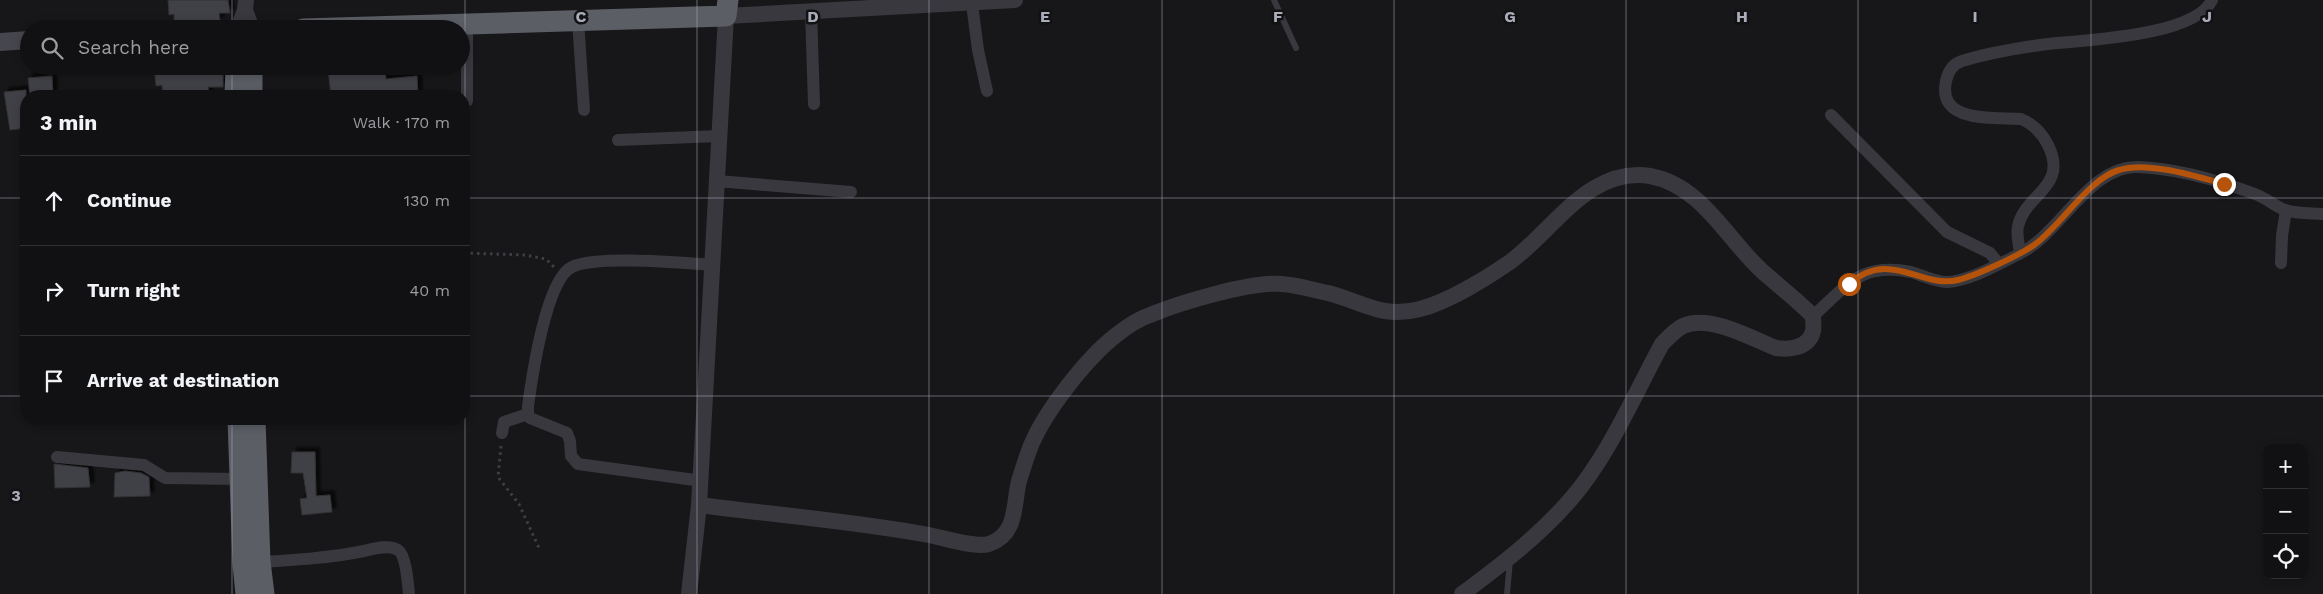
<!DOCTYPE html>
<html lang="en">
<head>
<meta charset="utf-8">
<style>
	body { margin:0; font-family:"Work Sans",sans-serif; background:#1e1f21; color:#f1f3f6 }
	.controls { position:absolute; right:15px; bottom:15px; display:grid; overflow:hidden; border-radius:10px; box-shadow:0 2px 8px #0003 }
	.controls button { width:45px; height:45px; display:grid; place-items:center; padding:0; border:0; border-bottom:1px solid #303133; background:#111113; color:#f1f3f6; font:25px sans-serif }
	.stop { position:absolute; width:15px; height:15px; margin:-11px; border:4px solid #b45309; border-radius:50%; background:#fff }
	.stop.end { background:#b45309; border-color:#fff; box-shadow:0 1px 5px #0008 }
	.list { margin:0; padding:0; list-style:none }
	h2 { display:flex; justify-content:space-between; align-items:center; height:65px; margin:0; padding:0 20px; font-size:21px }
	h2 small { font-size:16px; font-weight:400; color:#9c9da0 }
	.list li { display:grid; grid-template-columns:32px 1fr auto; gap:15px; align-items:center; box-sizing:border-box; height:90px; padding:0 20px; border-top:1px solid #303133 }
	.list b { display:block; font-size:19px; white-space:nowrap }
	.list em { font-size:16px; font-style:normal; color:#9c9da0 }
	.icon { flex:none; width:28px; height:28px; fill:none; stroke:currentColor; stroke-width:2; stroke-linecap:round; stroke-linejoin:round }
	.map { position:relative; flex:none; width:2323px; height:594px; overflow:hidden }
	.search { position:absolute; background:#111113; box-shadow:0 2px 8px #0003; left:20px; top:20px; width:450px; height:55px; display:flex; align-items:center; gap:12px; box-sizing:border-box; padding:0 18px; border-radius:28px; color:#9c9da0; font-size:19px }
	.panel { position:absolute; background:#111113; box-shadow:0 2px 8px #0003; left:20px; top:90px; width:450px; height:335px; border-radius:20px }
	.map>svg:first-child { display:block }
	.building { fill:#414146; stroke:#313135; filter:url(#shadow) }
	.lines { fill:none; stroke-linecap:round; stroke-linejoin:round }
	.path { stroke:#3e3f45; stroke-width:3; stroke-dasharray:2.5 4; stroke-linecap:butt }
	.service { stroke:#38383e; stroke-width:6 }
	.minor { stroke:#38383e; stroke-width:12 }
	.tertiary { stroke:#38383e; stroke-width:16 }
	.secondary { stroke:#46474e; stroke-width:18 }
	.trunk { stroke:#5c5e66; stroke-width:21 }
	.route { stroke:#b45309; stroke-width:6 }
	.grid { fill:none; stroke:#a9acb9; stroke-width:1; stroke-opacity:0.55 }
	.grid-label { font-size:16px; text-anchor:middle; font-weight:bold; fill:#a9acb9; stroke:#121214; stroke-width:5; stroke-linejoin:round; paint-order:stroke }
</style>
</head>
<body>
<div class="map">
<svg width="2323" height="594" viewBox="0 0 2323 594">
	<defs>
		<filter id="shadow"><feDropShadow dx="4.5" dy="-4.5" stdDeviation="1" flood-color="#0009"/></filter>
	</defs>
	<rect width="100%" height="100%" fill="#171719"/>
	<!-- building -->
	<path class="building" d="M168,0H228L230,13H219L220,21H205L174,25V14L169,15Z
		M154,66H223V87H208L209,96H163L162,85L156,86Z
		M360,67V72L385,71L386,79L417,76L418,96H331L328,69Z
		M52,76L53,96H30L28,78Z
		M26,90V128L10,130L4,92Z
		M292,452H315L316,496L330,495L332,512L302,515L300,499L307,498L303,473H291Z
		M54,464L88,468L90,487L55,488Z
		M125,471L141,473L149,477L150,496L114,497L115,473Z"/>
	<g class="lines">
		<!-- path -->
		<path class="path" d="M464,253L525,255L546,259L554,267
			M501,446L498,477L519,504L539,548"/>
		<!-- service -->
		<path class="service" d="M1274,0L1296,48
			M1507,594L1510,560"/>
		<!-- minor -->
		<path class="minor" d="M972,4L978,50L987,91
			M811,11L814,104
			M578,20L584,110
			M467,101V25
			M1831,115L1947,232L1990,253L1998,263
			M618,140L720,136
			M717,181L851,192
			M2020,253C2019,244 2016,235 2018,226C2025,194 2069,187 2048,145C2042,133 2033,124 2021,119C1995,117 1937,124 1946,81C1948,72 1952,64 1962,61C1987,53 2013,49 2040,45C2077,40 2194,38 2212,0
			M2281,263L2282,236L2286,210
			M1813,316C1848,285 1860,262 1911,272C1922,275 1935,282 1947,282C1970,281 2001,263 2021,253C2061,232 2090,166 2137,167C2174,168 2220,181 2255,194C2266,198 2275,206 2285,210C2297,214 2311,213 2323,214
			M502,433L504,422L528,414
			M57,457L144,465L165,478L240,479
			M702,481L578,464L571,456L570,441L567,433L530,418L528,414V406C532,377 546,279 572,267C597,255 682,263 713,265
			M260,562C295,560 329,558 364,551C373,549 389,544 398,550C406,555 408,584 409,594"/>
		<!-- tertiary -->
		<path class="tertiary" d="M245,10L252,29
			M238,29L245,10L246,0
			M699,505L726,16L1015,0
			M689,594L699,505C776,515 853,521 929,535C944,538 974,548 989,544C1018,534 1013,505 1019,481C1023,468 1027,455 1032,443C1047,409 1086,359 1115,336C1125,328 1138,319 1150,315C1179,303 1251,281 1282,284C1297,285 1313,290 1328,293C1363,302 1382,319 1420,309C1448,302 1487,278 1510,262C1553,231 1589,166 1650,176C1701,185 1727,239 1762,271C1779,286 1797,300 1813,316C1813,321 1814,327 1813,331C1809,348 1790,350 1776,348C1751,338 1709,314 1683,326C1675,330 1668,338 1662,344C1634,395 1609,455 1571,499C1539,536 1501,565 1462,594"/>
		<!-- secondary -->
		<path class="secondary" d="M0,42L29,40"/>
		<!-- trunk -->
		<path class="trunk" d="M303,29L726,16L728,0
			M235,96L236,66
			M252,96V66
			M238,419L243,564L246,594
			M255,419L260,562L264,594"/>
	</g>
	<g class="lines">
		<!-- route -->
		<path class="route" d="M1849,284C1890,248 1921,289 1958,280C1975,276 2020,255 2034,245C2061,226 2088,179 2119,170C2147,161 2195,176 2224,184"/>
	</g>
	<!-- grid -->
	<path class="grid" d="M232,0V29M465,0V594M697,0V594M929,0V594M1162,0V594M1394,0V594M1626,0V594M1858,0V594M2091,0V594M232,66V96M0,198H26M464,198H2323M0,396H26M464,396H2323M232,419V594"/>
	<g class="grid-label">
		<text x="581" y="22">C</text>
		<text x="813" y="22">D</text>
		<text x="1045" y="22">E</text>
		<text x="1278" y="22">F</text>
		<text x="1510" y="22">G</text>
		<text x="1742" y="22">H</text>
		<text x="1975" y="22">I</text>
		<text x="2207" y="22">J</text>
		<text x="16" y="501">3</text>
	</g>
</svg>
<div class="controls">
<button>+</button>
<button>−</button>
<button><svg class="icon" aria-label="locate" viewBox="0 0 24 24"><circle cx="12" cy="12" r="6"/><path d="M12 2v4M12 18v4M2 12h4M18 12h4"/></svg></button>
</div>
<div class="stop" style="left:1849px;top:284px"></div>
<div class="stop end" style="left:2224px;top:184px"></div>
<div class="search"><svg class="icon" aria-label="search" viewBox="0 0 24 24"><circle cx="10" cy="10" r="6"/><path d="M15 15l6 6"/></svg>Search here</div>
<section class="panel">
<h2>3 min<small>Walk · 170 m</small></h2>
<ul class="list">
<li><svg class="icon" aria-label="ahead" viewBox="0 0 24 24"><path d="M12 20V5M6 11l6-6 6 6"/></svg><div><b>Continue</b></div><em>130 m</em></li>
<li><svg class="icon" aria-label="right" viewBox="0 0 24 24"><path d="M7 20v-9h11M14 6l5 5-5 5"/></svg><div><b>Turn right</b></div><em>40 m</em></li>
<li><svg class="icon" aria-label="arrive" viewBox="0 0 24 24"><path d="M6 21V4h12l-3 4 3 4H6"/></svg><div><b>Arrive at destination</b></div></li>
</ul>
</section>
</div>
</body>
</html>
